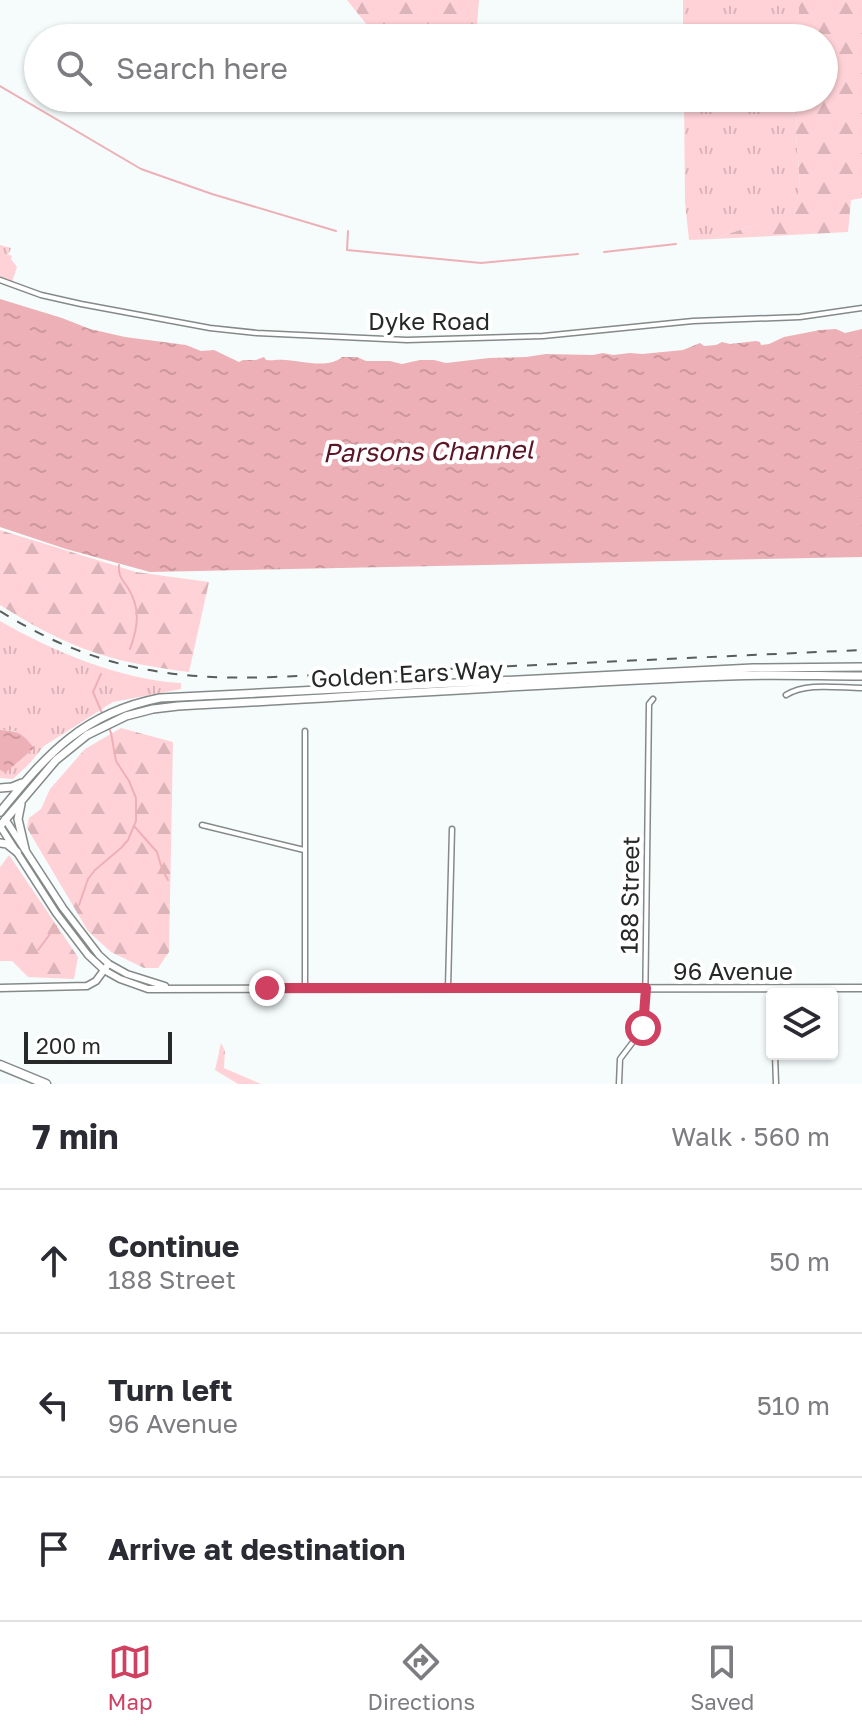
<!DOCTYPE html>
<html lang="en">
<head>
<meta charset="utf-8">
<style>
	body { margin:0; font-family:"Golos Text",sans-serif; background:#f7f7f7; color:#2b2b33 }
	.controls { position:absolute; right:24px; bottom:24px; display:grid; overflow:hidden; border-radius:8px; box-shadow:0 2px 6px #0004 }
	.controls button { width:72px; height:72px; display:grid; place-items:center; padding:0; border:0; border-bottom:2px solid #e1e1e2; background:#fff; color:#2b2b33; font:40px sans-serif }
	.scale { position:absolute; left:24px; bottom:20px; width:148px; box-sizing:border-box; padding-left:8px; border:4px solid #262928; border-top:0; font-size:22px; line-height:28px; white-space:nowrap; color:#262928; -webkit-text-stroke:6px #fff; paint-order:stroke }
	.stop { position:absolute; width:24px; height:24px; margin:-18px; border:6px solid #d04061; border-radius:50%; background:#fff }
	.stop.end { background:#d04061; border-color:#fff; box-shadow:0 2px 8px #0008 }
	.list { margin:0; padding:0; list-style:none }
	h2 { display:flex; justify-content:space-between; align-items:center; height:104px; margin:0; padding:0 32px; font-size:34px }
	h2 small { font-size:26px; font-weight:400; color:#7c7c81 }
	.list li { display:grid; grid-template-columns:52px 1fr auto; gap:24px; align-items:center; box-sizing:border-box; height:144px; padding:0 32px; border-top:2px solid #e1e1e2 }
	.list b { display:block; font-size:30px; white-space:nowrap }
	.list p { margin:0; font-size:26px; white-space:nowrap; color:#7c7c81 }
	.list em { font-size:26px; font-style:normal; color:#7c7c81 }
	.icon { flex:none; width:44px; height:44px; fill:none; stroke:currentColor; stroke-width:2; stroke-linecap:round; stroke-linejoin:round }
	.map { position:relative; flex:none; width:862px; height:1084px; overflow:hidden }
	.search { position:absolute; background:#fff; box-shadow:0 2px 6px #0004; left:24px; right:24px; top:24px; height:88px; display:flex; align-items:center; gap:20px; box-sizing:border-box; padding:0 28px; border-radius:44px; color:#7c7c81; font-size:30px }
	.sheet { height:536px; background:#fff }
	nav { display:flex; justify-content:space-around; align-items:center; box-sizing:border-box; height:112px; border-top:2px solid #e1e1e2; background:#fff; font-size:22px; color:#7c7c81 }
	nav a { display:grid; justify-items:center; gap:4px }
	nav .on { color:#d04061 }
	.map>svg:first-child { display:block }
	.grass { fill:url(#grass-tufts) }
	.forest { fill:url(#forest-firs) }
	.water { fill:url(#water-ripples) }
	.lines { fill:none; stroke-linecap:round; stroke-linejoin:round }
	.stream { stroke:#eeb0b7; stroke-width:2 }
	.minor-casing { stroke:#848a89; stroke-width:7 }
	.tertiary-casing { stroke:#848a89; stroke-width:9 }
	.secondary-casing { stroke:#848a89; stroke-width:9 }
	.primary-casing { stroke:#848a89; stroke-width:10 }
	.motorway-casing { stroke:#848a89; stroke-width:11 }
	.minor { stroke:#fff; stroke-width:4 }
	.tertiary { stroke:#fff; stroke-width:6 }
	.secondary { stroke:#fff; stroke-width:6 }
	.primary { stroke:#fff; stroke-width:7 }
	.motorway { stroke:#fff; stroke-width:8 }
	.rail { stroke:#585c5b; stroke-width:2; stroke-dasharray:10 10; stroke-linecap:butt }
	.route { stroke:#d04061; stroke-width:10 }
	.labels { text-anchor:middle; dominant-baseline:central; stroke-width:8; stroke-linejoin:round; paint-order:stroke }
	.street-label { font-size:24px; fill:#262928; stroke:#fff }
	.water-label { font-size:26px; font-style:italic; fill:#5c1526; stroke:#fff }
</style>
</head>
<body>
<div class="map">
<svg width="862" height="1084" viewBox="0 0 862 1084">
	<defs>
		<pattern id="grass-tufts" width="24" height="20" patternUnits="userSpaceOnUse" patternTransform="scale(2)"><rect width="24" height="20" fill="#ffd2d7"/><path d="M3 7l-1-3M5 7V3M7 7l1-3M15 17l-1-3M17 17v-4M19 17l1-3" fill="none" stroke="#dab4b9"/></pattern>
		<pattern id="forest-firs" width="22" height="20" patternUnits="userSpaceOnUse" patternTransform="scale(2)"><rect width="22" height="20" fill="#ffd2d7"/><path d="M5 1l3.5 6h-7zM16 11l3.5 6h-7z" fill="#dab4b9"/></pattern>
		<pattern id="water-ripples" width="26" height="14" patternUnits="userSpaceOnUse" patternTransform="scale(2)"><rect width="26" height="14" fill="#eeb0b7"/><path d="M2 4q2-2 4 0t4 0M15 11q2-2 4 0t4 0" fill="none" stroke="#cc979d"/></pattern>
	</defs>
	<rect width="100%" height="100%" fill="#f5fcfb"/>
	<!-- grass -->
	<path class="grass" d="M683,0H799V38H683Z
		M684,98H798L796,133L800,185L794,216L748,227L714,239L689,240L685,202Z
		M0,245L11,248L9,253L7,254L12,256L11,259L17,267L12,282L0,278Z
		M0,621C52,651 121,680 181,683V689L113,702L44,746L29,764L13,779L0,778V770L5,773L16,731L0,730Z"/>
	<!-- forest -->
	<path class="forest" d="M347,0H479L476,37L418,32L379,35L367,25Z
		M799,0H862V198L851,200L848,232L714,239L748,227L794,215L800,185L796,133L798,98H824V38H799Z
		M0,530L136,572L209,582L189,672C159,668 125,663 96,653C62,642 30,624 0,605Z
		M121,728L173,742L169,952L158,968H144L111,952L88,931L27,828L29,818L41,809L50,789L85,749Z
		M9,855L78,957L74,979L28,977L12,961H0V867Z
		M221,1043L225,1051L224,1068L261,1084H238L215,1070Z"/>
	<!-- water -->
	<path class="water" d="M0,299L62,318L90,329L125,337L186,345L201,351L214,350L239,362L243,360H256L264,357L266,360C273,361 278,359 285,360C302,361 328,369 342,357H357L366,361H390L402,364L420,360H434L446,363L489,358L526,357L546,354L593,355L603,353L613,355L630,353L642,354L683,350L700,343L704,346L716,345L722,342L730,344L756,341L760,342L761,345L769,344L784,337L820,330L836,329L845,333L862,329V557L150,572L66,549L0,527Z
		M0,730C19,731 22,733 34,748L5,773L0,770Z"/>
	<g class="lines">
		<!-- stream -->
		<path class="stream" d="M0,86L141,169L212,194L336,231
			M348,231L347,250L481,263L578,254
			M604,252L676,244
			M119,565C118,576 122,579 128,588C141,609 138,627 130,649
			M101,674L93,692L102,713
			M134,826L157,852L162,869L168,880
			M79,905L88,879L95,870L121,848L128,840L136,821V798L129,781L116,761L111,733L105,719
			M38,950L56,926"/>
		<!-- minor casing -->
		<g class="minor-casing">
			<path id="minor" d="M0,280L41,295L81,304L210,328L257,333L407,340L543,336L693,321L800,317L862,308
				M786,695C807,682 838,688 862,688
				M202,825L304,850
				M305,987V731
				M448,988L452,829
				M775,1054L776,1084
				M619,1084L620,1059L642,1030L645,1017L649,704L653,699"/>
		</g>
		<!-- tertiary casing -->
		<g class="tertiary-casing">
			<path id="tertiary" d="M0,988L87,986L96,981L107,966"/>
		</g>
		<!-- secondary casing -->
		<g class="secondary-casing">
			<path id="secondary" d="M5,819L63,908L99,955L109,964L127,974L165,986
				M0,826L56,913L88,955L104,970L120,979L148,989L862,988"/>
		</g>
		<!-- primary casing -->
		<g class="primary-casing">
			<path id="primary" d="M0,788L12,787L22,783
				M21,804L18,819L25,849
				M0,812C47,754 83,713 160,698L753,668L862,667
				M0,826L56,760L87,735L126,716L153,709L178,706C361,697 545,683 729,676C773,674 818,676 862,676
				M0,843L7,844L17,852"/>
		</g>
		<!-- motorway casing -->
		<g class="motorway-casing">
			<path id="motorway" d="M0,1065L46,1084"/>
		</g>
		<!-- minor -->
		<use href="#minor" class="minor"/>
		<!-- tertiary -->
		<use href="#tertiary" class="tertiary"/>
		<!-- secondary -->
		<use href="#secondary" class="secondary"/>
		<!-- primary -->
		<use href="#primary" class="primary"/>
		<!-- motorway -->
		<use href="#motorway" class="motorway"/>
		<!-- rail -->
		<path class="rail" d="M0,611C89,667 170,681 274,677L862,650"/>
	</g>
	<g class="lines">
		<!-- route -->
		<path class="route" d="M267,988H646L643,1028"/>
	</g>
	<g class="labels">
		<!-- street labels -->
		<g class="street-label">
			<text x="429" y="320">Dyke Road</text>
			<text transform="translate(407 673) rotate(-3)">Golden Ears Way</text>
			<text transform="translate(629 895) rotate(-89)">188 Street</text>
			<text x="733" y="970">96 Avenue</text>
		</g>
		<!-- water labels -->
		<g class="water-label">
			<text transform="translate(428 451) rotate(-1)">Parsons Channel</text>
		</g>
	</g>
</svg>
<div class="controls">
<button><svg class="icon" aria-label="layers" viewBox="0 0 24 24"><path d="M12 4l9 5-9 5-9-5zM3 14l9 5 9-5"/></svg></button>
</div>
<div class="scale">200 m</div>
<div class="stop" style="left:643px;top:1028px"></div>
<div class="stop end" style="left:267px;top:988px"></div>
<div class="search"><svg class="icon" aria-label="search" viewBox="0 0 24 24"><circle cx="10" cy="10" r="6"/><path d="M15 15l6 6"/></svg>Search here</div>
</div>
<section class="sheet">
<h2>7 min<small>Walk · 560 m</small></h2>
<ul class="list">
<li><svg class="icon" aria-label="ahead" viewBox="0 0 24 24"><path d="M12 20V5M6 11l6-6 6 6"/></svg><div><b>Continue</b><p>188 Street</p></div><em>50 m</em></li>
<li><svg class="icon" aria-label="left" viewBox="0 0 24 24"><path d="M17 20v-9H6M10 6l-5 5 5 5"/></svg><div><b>Turn left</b><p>96 Avenue</p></div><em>510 m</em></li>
<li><svg class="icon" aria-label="arrive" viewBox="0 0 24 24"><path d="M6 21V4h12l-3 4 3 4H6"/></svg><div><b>Arrive at destination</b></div></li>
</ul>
</section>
<nav>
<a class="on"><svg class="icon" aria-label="map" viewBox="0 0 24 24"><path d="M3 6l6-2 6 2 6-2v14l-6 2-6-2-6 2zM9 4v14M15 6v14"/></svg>Map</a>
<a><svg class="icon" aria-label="directions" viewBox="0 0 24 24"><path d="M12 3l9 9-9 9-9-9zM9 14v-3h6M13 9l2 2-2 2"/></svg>Directions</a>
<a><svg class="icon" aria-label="saved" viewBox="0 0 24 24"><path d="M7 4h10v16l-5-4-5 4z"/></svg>Saved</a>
</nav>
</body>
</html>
